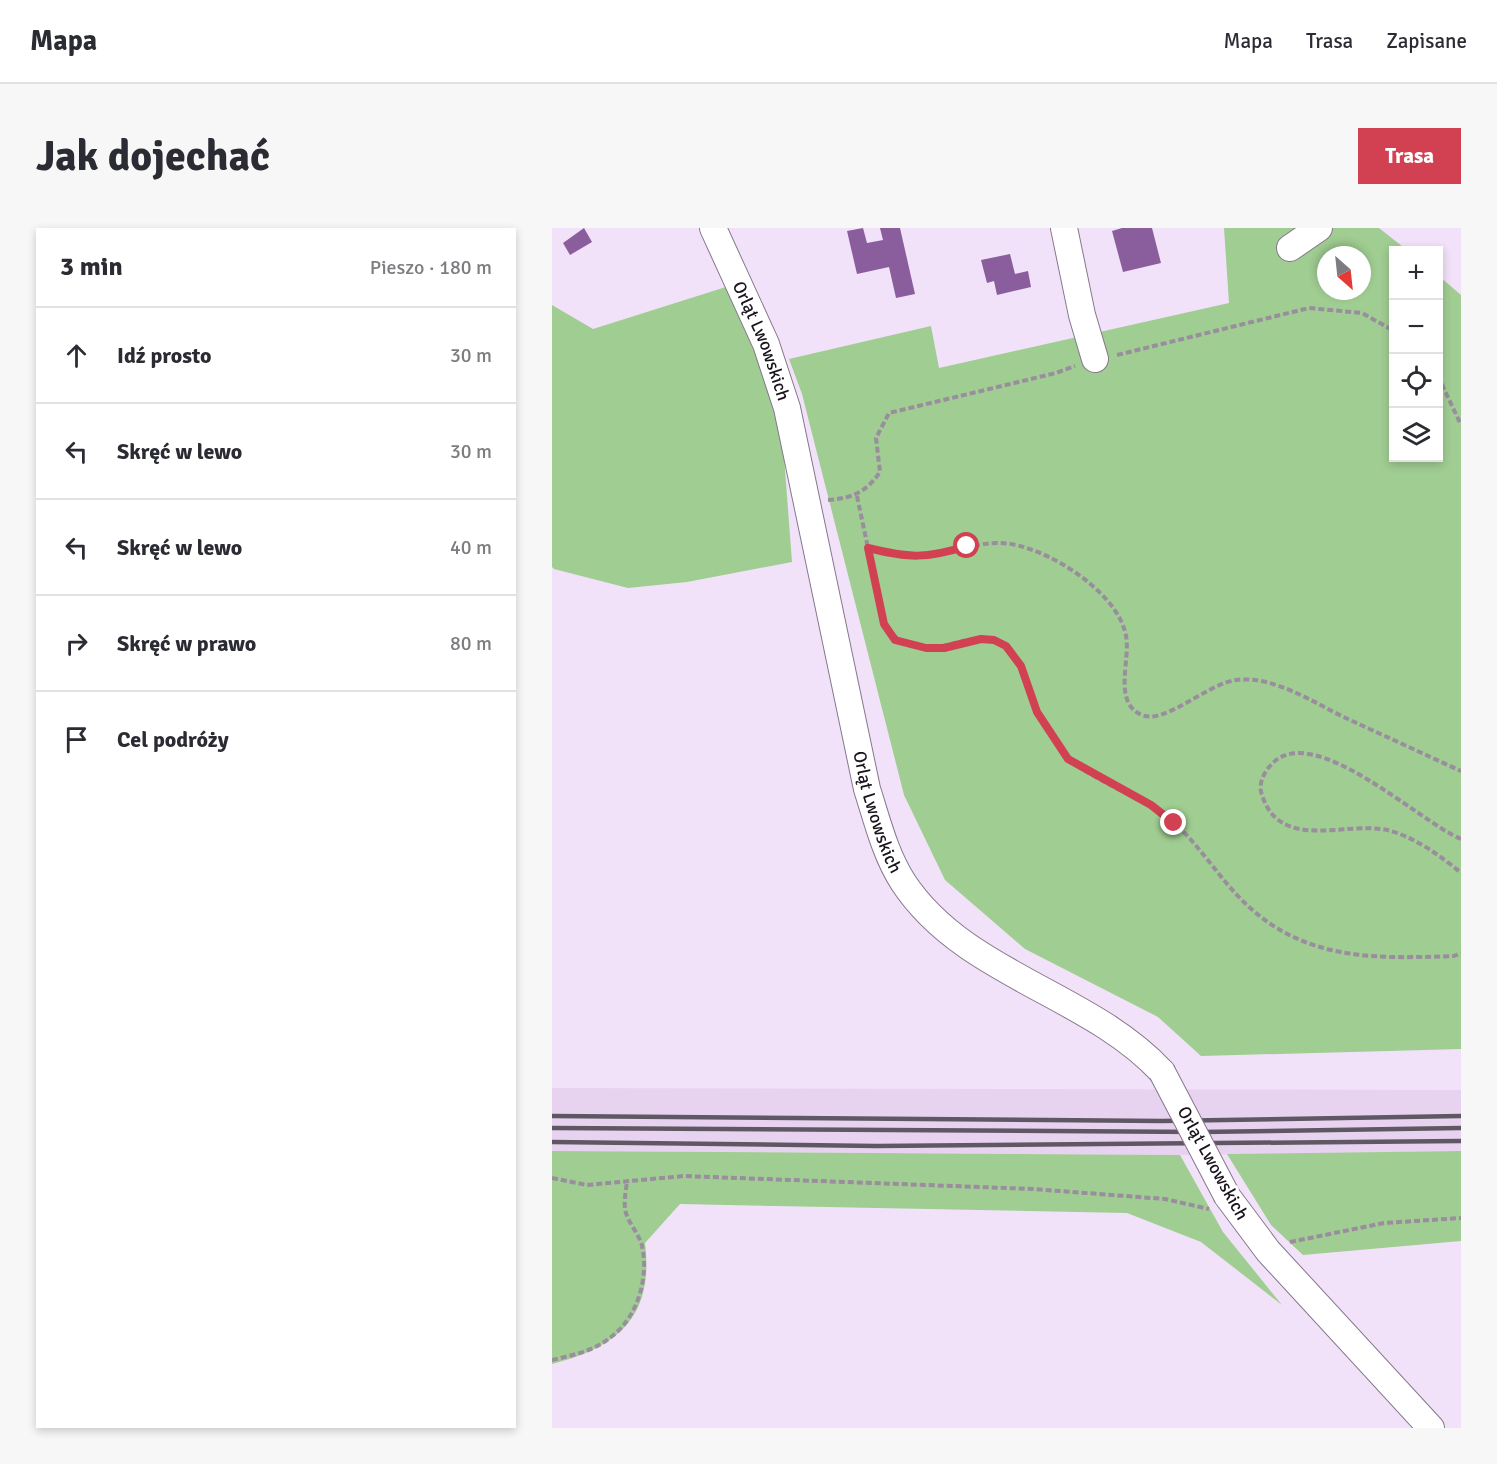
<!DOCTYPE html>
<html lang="pl">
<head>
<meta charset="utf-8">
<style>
	body { margin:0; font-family:Signika,sans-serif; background:#f7f7f7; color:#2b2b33 }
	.controls { position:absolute; right:18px; top:18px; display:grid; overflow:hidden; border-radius:0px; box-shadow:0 3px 9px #0003 }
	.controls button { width:54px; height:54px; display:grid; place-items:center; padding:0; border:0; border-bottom:2px solid #e1e1e2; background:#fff; color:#2b2b33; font:30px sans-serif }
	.compass { position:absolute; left:765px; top:18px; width:54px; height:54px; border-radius:50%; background:#fff; box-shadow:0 3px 9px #0003; rotate:153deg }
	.stop { position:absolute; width:18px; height:18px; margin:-14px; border:4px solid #d14152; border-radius:50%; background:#fff }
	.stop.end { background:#d14152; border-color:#fff; box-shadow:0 2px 6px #0008 }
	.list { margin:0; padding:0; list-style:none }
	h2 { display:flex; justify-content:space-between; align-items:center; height:78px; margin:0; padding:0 24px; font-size:26px }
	h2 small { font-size:20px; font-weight:400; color:#7c7c81 }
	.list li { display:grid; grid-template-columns:39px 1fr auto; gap:18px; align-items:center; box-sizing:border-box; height:96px; padding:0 24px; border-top:2px solid #e1e1e2 }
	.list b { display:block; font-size:22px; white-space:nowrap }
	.list em { font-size:20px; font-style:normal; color:#7c7c81 }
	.icon { flex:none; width:33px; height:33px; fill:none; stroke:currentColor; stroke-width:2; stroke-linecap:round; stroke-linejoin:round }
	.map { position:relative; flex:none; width:909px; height:1200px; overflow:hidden; border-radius:0px }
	header { display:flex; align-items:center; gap:36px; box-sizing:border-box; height:84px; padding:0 30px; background:#fff; border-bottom:2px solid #e1e1e2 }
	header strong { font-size:28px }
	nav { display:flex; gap:33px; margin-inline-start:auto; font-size:21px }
	.intro { display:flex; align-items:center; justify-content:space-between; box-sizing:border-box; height:144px; padding:0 36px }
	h1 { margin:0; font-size:42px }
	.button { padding:15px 27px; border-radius:0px; background:#d14152; color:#fff; font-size:21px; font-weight:700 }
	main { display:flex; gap:36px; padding:0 36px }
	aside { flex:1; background:#fff; border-radius:0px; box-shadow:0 3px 9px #0003 }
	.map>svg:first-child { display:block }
	.built { fill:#e7d3f0 }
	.green { fill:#a0cd92; fill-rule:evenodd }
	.building { fill:#8a5e9d }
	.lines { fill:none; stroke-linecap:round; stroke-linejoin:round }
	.minor-casing { stroke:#85778b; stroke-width:28 }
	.path { stroke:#998d9e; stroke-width:4; stroke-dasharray:6 3; stroke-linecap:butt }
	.minor { stroke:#fff; stroke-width:26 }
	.rail { stroke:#605764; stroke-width:4.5 }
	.minor-bridge-casing { stroke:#85778b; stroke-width:28; stroke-linecap:butt }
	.minor-bridge { stroke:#fff; stroke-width:26 }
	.route { stroke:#d14152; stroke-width:8 }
	.labels { text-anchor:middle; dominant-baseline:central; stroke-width:6; stroke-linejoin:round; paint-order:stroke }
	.street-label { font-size:18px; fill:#19141c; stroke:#fff }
</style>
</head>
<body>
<header>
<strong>Mapa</strong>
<nav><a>Mapa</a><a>Trasa</a><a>Zapisane</a></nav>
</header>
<div class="intro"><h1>Jak dojechać</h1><a class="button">Trasa</a></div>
<main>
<aside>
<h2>3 min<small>Pieszo · 180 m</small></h2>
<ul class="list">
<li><svg class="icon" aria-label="ahead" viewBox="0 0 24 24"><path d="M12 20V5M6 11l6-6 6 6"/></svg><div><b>Idź prosto</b></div><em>30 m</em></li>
<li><svg class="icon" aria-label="left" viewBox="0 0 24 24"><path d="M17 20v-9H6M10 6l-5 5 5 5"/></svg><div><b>Skręć w lewo</b></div><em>30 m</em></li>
<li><svg class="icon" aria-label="left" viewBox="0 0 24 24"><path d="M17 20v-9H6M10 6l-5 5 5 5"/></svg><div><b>Skręć w lewo</b></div><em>40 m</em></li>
<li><svg class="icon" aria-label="right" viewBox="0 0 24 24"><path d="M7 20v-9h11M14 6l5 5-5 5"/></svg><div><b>Skręć w prawo</b></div><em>80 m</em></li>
<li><svg class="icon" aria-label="arrive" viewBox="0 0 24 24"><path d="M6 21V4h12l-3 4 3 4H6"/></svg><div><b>Cel podróży</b></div></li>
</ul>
</aside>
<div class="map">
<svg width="909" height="1200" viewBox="0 0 909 1200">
	<rect width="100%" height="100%" fill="#f2e2f9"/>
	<!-- built -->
	<path class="built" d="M0,860L909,862V923L628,927L0,923Z"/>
	<!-- green -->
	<path class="green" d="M672,0H827L855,22H842V230H886L887,48L909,67V821L649,828L606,789L473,721L393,652L352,567L250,166L237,131L379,98L387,140L677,75ZM774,27H810V63H774Z
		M177,58L229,189L240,334L135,354L76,360L2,341L0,339V77L41,101Z
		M0,923L628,927L671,1004L730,1077L649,1014L575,985L128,976L93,1015C102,1088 67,1119 0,1136Z
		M909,923V1013L751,1027L719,997L675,926Z"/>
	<!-- building -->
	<path class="building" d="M32,0L40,14L18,27L11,15Z
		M311,0L315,15L331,12L328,0H348L363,66L344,70L337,39L305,46L295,3Z
		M570,0H600L609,35L571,44L560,3Z
		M458,26L463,46L476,43L479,59L445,67L442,53L435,55L429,32Z"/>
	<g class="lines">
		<!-- minor casing -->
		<g class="minor-casing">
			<g id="minor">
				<path id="s1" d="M161,0L214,116L235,180L315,561C325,592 333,626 351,654C412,747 537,765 610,844"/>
				<path d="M512,0L530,87L543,131"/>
				<path d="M738,20L767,0"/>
				<path d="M675,968L716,1023L879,1200"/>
			</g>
		</g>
		<!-- path -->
		<path class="path" d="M565,127L757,80L810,85L842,103
			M886,148L909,197
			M305,268L332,396C371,450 413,393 452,417C475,431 475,464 486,485C494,500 503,514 513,527C529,547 589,569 614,588C641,609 661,641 684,666C746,733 818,731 902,728L909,725
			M276,272C301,270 314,264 328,244L324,210L337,185L504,145L523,138
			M316,320C335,325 355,331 374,328C429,321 440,302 497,329C526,343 568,374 574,408C579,431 560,475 590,487C612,497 655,456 684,452C723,447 765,477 798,492C835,509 872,526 909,543
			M909,611C867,594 758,489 718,538C711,546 706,557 710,567C728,624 793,593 835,602C861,608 889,628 909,645
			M0,950L35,957L132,948L481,961L613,971L657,981
			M738,1014L832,995L909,990
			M0,1132C21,1127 42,1123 59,1109C86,1089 97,1049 90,1018C87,1005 75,994 73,981C72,972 74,962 75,953"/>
		<!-- minor -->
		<use href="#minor" class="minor"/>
		<!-- rail -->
		<path class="rail" d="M0,888L610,893L909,888
			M0,900L649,904L909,900
			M0,914L325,918L909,913"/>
		<!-- minor-bridge casing -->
		<g class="minor-bridge-casing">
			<path id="minor-bridge" d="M610,844L675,968"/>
		</g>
		<!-- minor-bridge -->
		<use href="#minor-bridge" class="minor-bridge"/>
	</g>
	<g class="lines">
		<!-- route -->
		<path class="route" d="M415,318C374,331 357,330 316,320L332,396L343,412L374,420H392L429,411L442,412L454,418L469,438L485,484L516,531L599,577L622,595"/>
	</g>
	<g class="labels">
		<!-- street labels -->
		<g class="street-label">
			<text stroke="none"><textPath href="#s1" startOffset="123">Orląt Lwowskich</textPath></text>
			<text stroke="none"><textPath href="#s1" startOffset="609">Orląt Lwowskich</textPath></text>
			<text transform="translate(661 935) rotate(61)">Orląt Lwowskich</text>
		</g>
	</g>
</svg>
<div class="controls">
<button>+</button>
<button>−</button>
<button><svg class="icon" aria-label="locate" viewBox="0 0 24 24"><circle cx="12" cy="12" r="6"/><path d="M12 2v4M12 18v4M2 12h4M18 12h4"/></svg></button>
<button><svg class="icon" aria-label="layers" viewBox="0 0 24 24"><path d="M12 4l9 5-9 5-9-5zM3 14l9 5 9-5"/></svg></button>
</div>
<svg class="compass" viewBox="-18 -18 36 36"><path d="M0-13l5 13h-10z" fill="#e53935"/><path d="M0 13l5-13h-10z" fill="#7c7c81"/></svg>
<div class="stop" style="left:415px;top:318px"></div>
<div class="stop end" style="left:622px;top:595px"></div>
</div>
</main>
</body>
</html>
